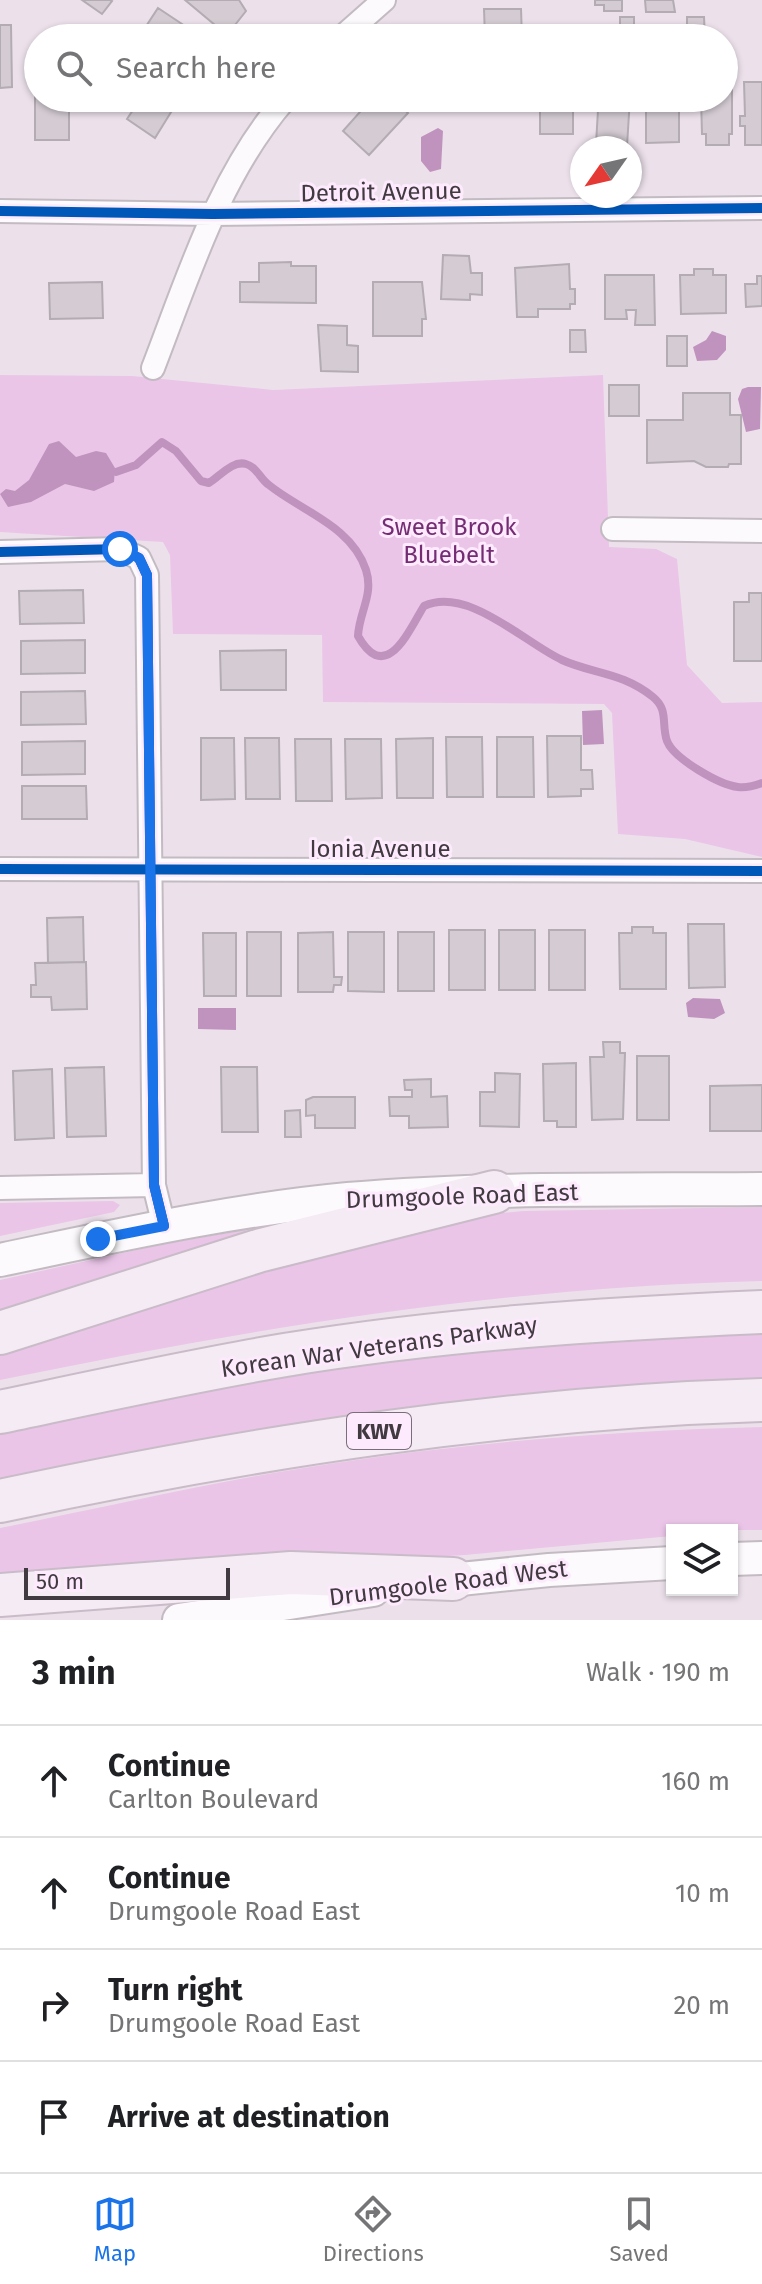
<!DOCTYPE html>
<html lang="en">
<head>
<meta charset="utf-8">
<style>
	body { margin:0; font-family:"Fira Sans",sans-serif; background:#f6f6f6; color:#202124 }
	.controls { position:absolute; right:24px; bottom:24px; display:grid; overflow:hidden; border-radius:0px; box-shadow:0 2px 6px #0004 }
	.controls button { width:72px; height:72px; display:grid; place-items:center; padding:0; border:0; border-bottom:2px solid #e0e0e0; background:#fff; color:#202124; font:40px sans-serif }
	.compass { position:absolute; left:570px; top:136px; width:72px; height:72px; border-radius:50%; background:#fff; box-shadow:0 2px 6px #0004; rotate:236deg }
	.scale { position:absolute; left:24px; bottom:20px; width:206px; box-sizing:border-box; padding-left:8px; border:4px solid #413a41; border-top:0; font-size:22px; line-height:28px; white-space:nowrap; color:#413a41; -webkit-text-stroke:6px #fdeafc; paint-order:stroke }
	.stop { position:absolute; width:24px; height:24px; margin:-18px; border:6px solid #1a73e8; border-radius:50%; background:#fff }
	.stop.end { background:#1a73e8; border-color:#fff; box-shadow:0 2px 8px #0008 }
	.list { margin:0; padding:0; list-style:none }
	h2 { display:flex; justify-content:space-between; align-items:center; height:104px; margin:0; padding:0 32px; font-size:34px }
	h2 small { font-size:26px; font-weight:400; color:#757577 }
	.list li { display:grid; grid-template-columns:52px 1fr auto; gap:24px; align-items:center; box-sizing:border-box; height:112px; padding:0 32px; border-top:2px solid #e0e0e0 }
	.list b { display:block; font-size:30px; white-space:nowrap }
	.list p { margin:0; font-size:26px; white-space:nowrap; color:#757577 }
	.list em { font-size:26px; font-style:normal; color:#757577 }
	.icon { flex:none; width:44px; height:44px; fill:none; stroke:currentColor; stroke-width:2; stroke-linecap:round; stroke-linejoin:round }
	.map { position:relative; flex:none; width:762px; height:1620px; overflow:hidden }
	.search { position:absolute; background:#fff; box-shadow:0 2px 6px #0004; left:24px; right:24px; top:24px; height:88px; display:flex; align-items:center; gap:20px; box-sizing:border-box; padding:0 28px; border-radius:44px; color:#757577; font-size:30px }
	.sheet { height:552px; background:#fff }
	nav { display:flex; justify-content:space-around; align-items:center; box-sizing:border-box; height:112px; border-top:2px solid #e0e0e0; background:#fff; font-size:22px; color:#757577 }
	nav a { display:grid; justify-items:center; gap:4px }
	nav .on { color:#1a73e8 }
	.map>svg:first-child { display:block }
	.green { fill:#eac5e8 }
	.water { fill:#c093be }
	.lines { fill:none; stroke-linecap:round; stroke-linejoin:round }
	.stream { stroke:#c093be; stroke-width:8 }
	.building { fill:#d4cbd3; stroke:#b3acb3; stroke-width:2 }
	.street-casing { stroke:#c3bbc2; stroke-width:26 }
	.secondary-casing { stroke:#c3bbc2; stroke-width:36 }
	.highway-casing { stroke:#c9bcc8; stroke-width:46 }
	.street { stroke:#fcfafc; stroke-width:22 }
	.secondary { stroke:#fcfafc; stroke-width:32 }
	.highway { stroke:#f4ebf4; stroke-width:42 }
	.cycleway-casing { stroke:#fdeafc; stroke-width:15 }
	.cycleway { stroke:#0057b8; stroke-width:10 }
	.route { stroke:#1a73e8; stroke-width:10 }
	.labels { text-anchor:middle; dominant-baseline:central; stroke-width:6; stroke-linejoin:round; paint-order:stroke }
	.shield { fill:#fdeafc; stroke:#796f79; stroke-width:2 }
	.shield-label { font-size:22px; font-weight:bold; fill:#413a41 }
	.street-label { font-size:24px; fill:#413a41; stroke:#fdeafc }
	.park-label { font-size:24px; fill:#742c73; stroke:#fdeafc }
</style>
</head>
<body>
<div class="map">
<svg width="762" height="1620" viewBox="0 0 762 1620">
	<rect width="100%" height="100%" fill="#ece1eb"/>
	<!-- green -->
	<path class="green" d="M0,375L132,376L273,390L603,375L609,547L656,549L677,559L687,665L722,703L762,702V857L685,839L618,834L612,713L604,704L323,702L322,635L173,634L170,555L163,542L0,532Z
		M113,1201L120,1205L114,1212L0,1236V1203Z
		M762,1207V1281C504,1287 252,1328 0,1380V1341L451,1218L523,1211Z
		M246,1230L245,1234L0,1320V1280L168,1243Z
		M762,1324V1379C504,1385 252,1426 0,1479V1427L416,1351Z
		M762,1427V1530H672V1536L465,1555L0,1581V1528C91,1510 182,1489 273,1473C435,1445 599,1431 762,1427Z"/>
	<!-- water -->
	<path class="water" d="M438,128L443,131L441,169L430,172L421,161V137Z
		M712,331L726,336V350L717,360L697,361L693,347L706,340Z
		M748,387H761L760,429L746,432L738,399L742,389Z
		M59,441L76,457L96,451L106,453L115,468L114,482L94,491L65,484L31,502L8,507L0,494L6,489L15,491L29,480L49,444Z
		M602,710L604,744L583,745L582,711Z
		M693,998L720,999L725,1013L714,1019L688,1017L686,1003Z
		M198,1008H236V1030L198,1029Z"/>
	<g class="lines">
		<!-- stream -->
		<path class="stream" d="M116,472L136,465L162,442L176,451L201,481L209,483C220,476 233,460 246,464C257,467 260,479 269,485C301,511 352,526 366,570C374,595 359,612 358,636C386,686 409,630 424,606C468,586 525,643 562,660C593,674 622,672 653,697C669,710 661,724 667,741C674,759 720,785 738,787C746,788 754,786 762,783"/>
	</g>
	<!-- building -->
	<path class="building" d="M82,0H110L112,1L102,14Z
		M185,0H239L246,11L227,35Z
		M595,0H622V11H604V5H595Z
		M645,0H673L675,12H646Z
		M158,8L203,38H147L141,34Z
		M484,9H521L522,38H485Z
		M620,17H634V38H620Z
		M687,17H704L705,38H687Z
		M0,25H11L12,87L0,88Z
		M744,82H762V145H745V126H740V116H745Z
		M724,84H732V134H729V145H706V134H702L701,98H724Z
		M35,87H38V98H69V140H35Z
		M141,98H167L176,104L155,138L127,119Z
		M366,98H392L408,113L369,155L343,131L360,112L357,108Z
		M422,98H459V110H422Z
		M590,98H630L627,146L596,144L598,110H589Z
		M646,98L679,101V142L646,143Z
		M540,99H573V134H540Z
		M443,255L469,256L471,273H482V295L470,294V300L441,299Z
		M291,262V266H316V303L240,302V282H259V263Z
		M569,264L570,289H575V304H570V309H538V317H517L515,268Z
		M694,269H713V275H726V313L681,314L680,275H694Z
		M605,275H654L655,325H635L636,310H626L627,319H605Z
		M757,276H762V306L746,307L745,284H757Z
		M102,282L103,318L50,319L49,283Z
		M373,282H422L426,319H422V336H373Z
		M318,325L347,326V345L358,346V372L321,371Z
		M570,330H585L586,352H570Z
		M667,336H687V366H667Z
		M609,385H639V416H609Z
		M683,393H730V415H741V464H729L728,467H706L694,461L647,463V420H683Z
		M83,590L84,623L20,624L19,591Z
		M749,593H762V661H734V602H749Z
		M85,640V673L21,674V641Z
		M286,650V690H221L220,651Z
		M85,691L86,724L21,725V692Z
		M547,736H581V770H592L593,789H581V796L548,797Z
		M446,737H482L483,797H447Z
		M497,737H533L534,797H497Z
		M201,738H234L235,799L201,800Z
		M245,738H279L280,799H246Z
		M433,738V798H397L396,739Z
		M295,739H331L332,801H296Z
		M345,739H381L382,798L346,799Z
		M85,741V774L22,775V742Z
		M22,786H86L87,819H22Z
		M83,917L84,962L48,963L47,918Z
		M688,924H724L725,987L689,988Z
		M632,927H653V933H666V989H620L619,933H632Z
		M449,930H485V990H449Z
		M499,930H535V990H499Z
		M549,930H585V990H549Z
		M247,932H281V996H247Z
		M333,932L334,977H342L341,985H334L333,992H298V933Z
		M348,932H384V992L348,991Z
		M398,932H434V991H398Z
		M203,933H236V996H204Z
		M86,962L87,1009L52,1010L51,997H31V985H36L35,963Z
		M603,1042H620V1053H625L623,1119L592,1120L590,1057H604Z
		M637,1056H669V1120H637Z
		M576,1063V1127H557V1121H544L543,1064Z
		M104,1067L106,1136L67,1137L65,1068Z
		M221,1067H257L258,1132H222Z
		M52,1069L54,1138L15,1140L13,1071Z
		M495,1073L520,1074L519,1127L480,1126V1092H495Z
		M431,1079V1097L447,1096L448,1127L409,1128V1116H390L389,1097H412V1090H405L404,1080Z
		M762,1085V1131H710V1086Z
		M313,1097H355V1128H315V1115L306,1116V1100Z
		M300,1110L301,1137H285V1111Z"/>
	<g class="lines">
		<!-- street casing -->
		<g class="street-casing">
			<path id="street" d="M341,38L384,0
				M0,211L213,214L762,208
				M153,368C189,275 219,175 286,98
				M613,529L762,531
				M0,552L120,549L139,558L147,575L154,1185L164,1226
				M0,869L761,871
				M0,1188L154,1185"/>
		</g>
		<!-- secondary casing -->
		<g class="secondary-casing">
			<path id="secondary" d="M0,1260C115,1236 230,1210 348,1199C485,1187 624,1190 762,1189
				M732,1559L762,1558
				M431,1582L549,1570L672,1563
				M179,1620L373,1590"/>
		</g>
		<!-- highway casing -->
		<g class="highway-casing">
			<path id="highway" d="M0,1333L258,1251L494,1192
				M0,1412C95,1392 190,1371 285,1355C443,1329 603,1319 762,1312
				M0,1501C252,1447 504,1408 762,1400
				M0,1595L291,1573L453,1579"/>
		</g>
		<!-- street -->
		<use href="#street" class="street"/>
		<!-- secondary -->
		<use href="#secondary" class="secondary"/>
		<!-- highway -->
		<use href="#highway" class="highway"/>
		<!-- cycleway casing -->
		<g class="cycleway-casing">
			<path id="cycleway" d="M0,211L213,214L762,208
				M0,552L120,549L139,558L147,575L154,1185L164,1226
				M0,869L761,871"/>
		</g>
		<!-- cycleway -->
		<use href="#cycleway" class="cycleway"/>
	</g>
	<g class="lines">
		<!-- route -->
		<path class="route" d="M98,1239L164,1226L154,1185L147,575L139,558L120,549"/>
	</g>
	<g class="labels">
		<!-- shield labels -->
		<rect class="shield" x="347" y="1413" width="64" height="36" rx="6"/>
		<g class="shield-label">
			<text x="379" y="1431">KWV</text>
		</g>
		<!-- street labels -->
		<g class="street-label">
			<text transform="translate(381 192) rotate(-1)">Detroit Avenue</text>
			<text x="380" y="849">Ionia Avenue</text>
			<text transform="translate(462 1196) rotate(-2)">Drumgoole Road East</text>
			<text transform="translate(379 1347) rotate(-8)">Korean War Veterans Parkway</text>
			<text transform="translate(448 1583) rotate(-7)">Drumgoole Road West</text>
		</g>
		<!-- park labels -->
		<g class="park-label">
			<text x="449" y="527">Sweet Brook<tspan x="449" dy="28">Bluebelt</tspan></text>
		</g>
	</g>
</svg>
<div class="controls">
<button><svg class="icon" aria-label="layers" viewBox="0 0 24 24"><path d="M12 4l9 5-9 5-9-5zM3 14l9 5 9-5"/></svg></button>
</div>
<svg class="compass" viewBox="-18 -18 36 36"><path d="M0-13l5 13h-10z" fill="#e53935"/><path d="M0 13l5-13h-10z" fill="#757577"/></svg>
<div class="scale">50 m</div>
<div class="stop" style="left:120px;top:549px"></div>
<div class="stop end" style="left:98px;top:1239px"></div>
<div class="search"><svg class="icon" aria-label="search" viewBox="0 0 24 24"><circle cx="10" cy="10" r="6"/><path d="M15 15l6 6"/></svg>Search here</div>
</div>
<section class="sheet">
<h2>3 min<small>Walk · 190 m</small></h2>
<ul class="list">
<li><svg class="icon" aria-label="ahead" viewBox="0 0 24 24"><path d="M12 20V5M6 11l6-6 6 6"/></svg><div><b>Continue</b><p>Carlton Boulevard</p></div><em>160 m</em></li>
<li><svg class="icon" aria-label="ahead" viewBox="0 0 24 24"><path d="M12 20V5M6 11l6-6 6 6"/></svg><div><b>Continue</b><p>Drumgoole Road East</p></div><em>10 m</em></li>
<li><svg class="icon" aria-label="right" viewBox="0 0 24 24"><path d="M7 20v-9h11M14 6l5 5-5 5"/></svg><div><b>Turn right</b><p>Drumgoole Road East</p></div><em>20 m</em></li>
<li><svg class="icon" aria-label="arrive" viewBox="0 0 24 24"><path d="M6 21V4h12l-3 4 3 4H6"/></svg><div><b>Arrive at destination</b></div></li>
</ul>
</section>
<nav>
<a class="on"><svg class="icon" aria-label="map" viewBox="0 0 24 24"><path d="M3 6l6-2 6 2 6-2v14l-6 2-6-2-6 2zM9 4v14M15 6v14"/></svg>Map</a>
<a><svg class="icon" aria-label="directions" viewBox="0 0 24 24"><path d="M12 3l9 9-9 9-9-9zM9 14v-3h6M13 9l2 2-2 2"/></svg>Directions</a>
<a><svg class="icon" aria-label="saved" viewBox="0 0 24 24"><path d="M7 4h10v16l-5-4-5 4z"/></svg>Saved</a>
</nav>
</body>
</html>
